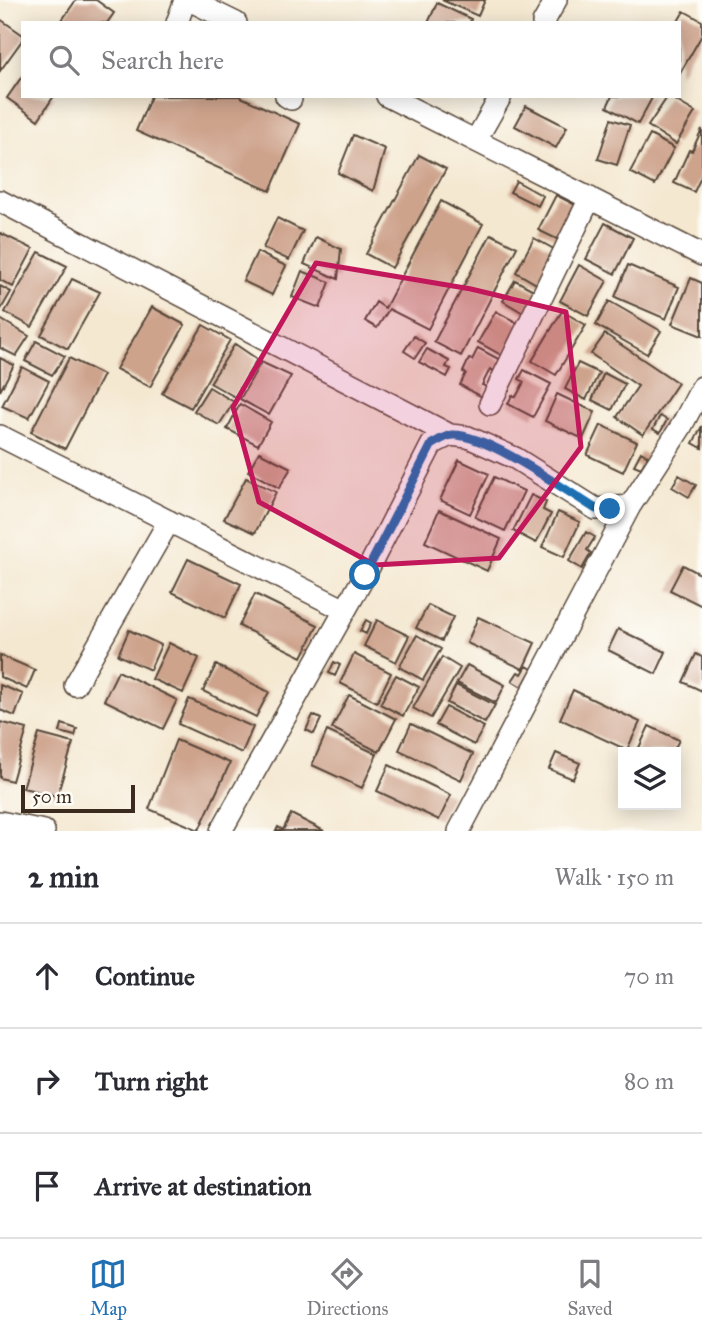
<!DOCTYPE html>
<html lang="en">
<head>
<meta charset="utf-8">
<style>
	body { margin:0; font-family:"IM FELL Great Primer",serif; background:#f7f7f7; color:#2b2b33 }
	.controls { position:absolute; right:21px; bottom:21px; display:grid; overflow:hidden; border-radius:0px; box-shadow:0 4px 18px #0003 }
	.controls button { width:63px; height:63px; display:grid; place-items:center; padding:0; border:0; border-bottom:2px solid #e1e1e2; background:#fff; color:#2b2b33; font:35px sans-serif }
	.scale { position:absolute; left:21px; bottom:18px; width:114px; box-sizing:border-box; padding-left:7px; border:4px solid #3b2a1e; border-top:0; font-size:19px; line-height:24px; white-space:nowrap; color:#3b2a1e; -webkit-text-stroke:5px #fdfcf7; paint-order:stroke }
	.stop { position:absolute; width:21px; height:21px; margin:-16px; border:5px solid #1f6fb2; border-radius:50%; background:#fff }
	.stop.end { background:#1f6fb2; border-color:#fff; box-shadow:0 2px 7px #0008 }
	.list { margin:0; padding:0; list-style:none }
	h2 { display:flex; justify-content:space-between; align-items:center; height:91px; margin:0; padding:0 28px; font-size:30px }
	h2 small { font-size:23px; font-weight:400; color:#7c7c81 }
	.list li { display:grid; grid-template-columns:46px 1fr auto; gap:21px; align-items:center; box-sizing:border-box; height:105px; padding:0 28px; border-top:2px solid #e1e1e2 }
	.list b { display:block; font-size:26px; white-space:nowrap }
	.list em { font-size:23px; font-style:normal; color:#7c7c81 }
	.icon { flex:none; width:38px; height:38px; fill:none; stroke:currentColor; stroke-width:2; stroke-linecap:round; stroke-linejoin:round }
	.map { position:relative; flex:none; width:702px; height:831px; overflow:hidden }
	.search { position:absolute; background:#fff; box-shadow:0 4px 18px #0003; left:21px; right:21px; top:21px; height:77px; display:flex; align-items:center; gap:18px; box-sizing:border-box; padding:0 24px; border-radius:0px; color:#7c7c81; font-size:26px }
	.sheet { height:406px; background:#fff }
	nav { display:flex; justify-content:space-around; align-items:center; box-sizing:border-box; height:98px; border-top:2px solid #e1e1e2; background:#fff; font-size:19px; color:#7c7c81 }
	nav a { display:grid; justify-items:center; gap:4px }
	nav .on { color:#1f6fb2 }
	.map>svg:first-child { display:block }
	.building { fill:#cea38c }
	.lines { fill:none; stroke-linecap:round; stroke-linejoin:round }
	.minor-casing { stroke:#574639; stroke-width:24 }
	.minor { stroke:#fff; stroke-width:21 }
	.route { stroke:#1f6fb2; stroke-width:9 }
	.marked { fill:#c2185b; fill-opacity:0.2; stroke:#c2185b; stroke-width:5; stroke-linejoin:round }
</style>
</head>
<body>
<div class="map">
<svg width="702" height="831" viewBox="0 0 702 831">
	<rect width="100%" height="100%" fill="#fdfcf7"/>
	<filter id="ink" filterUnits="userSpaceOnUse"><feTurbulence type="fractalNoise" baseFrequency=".0143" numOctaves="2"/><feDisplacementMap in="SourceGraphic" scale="14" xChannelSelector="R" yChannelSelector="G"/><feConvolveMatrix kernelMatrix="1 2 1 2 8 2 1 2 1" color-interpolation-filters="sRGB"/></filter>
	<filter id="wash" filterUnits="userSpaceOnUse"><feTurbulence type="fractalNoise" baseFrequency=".00686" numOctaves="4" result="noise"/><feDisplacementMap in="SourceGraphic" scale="28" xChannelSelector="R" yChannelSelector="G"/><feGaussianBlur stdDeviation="1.57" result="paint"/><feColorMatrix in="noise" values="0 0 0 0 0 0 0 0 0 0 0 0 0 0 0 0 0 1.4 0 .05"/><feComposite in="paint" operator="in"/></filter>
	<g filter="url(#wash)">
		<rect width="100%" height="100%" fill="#f4e8d1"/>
		<g id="blocks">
			<!-- building -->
			<path class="building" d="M76,0H96L114,13L107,23H60Z
				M442,0H485L478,16Z
				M437,3L471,19L470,23H428Z
				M684,11L702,21V35L679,75V23H677Z
				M0,19L23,35V39L0,71Z
				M23,75V96H54L38,120L7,98Z
				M151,96H239L300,124L270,191L136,131Z
				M612,96H653L638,124L607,107Z
				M668,96L695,112L676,144L648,126Z
				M526,106L567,127L556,148L515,126Z
				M611,119L630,125L617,165L598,159Z
				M702,129V175L694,192L674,183L689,150L692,151Z
				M353,135L385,149L373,191L338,173Z
				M650,135L674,148L655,185L630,172Z
				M419,155L446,169L392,268L366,254Z
				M516,181L543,196L538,206L510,192Z
				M556,195L583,209L565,243L538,230Z
				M441,201L483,224L428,329L389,309L377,328L365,321L376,302L385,308Z
				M277,218L303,231L289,260L263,248Z
				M605,223L633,238L615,274L586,259Z
				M0,233L33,249L13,287L0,280Z
				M491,234L517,247L461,356L434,342Z
				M316,237L341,249L338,279L304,264Z
				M534,238L559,252L540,286L516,272Z
				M39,252L67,266L32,327L5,312Z
				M257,252L286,266L272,295L243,281Z
				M579,265L607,281L588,316L560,301Z
				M628,265L679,287L666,319L615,297Z
				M302,271L330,282L320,308L292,297Z
				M691,278L702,283V336L672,324Z
				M72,279L100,292L68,349L41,335Z
				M515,280L539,293L527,315L503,301Z
				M0,286L11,292L0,311Z
				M609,301L661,331L647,354L596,325Z
				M152,307L185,325L150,387L116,369Z
				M496,311L521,325L503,356L478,342Z
				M562,311L586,325L556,375L532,361Z
				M0,319L29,336L16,356L0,348Z
				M203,325L230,340L191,408L162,393Z
				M605,334L678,383L643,435L617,417L638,386L591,354Z
				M414,336L425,343L415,358L404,351Z
				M36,341L65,356L52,375L25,361Z
				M235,344L257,359L235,397L210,383Z
				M478,348L502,361L496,372L490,369L482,385L487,387L482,397L460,385L466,373L463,372L469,359L472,360Z
				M427,349L449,361L446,367L451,369L447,377L419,362Z
				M0,358L14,365L0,391Z
				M69,358L103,375L65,449L31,432Z
				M261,362L291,376L269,415L240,399Z
				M578,363L599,373L586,400L565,389Z
				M22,367L49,381L29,418L2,406Z
				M524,370L551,384L533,417L508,404L512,395L516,397L524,382L519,379Z
				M604,373L625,384L612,410L592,400Z
				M209,387L234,402L219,425L194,411Z
				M557,394L595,412L583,439L545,421Z
				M240,404L271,422L258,445L227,429Z
				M660,416L667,420L660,433L653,429Z
				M601,425L637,442L623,472L587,455Z
				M702,426V448L693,443Z
				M259,452L291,468L279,488L248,471Z
				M641,452L648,456L641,468L634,465Z
				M459,460L489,474L470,514L440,500Z
				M679,475L696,485L689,497L672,487Z
				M494,477L524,491L505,531L475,517Z
				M246,478L276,492L255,533L224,519Z
				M531,495L546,502L543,510L551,514L536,543L513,531Z
				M439,510L501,539L487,571L425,542Z
				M558,512L580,522L564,557L542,547Z
				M586,532L595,537L587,550L591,553L582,569L569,561Z
				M188,559L241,584L225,618L172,592Z
				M683,565L702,575V606L670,590Z
				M255,594L318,625L302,657L239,626Z
				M428,605L453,617L442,641L416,628Z
				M478,617L535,643L523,669L467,643Z
				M366,620L371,623L366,634L360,631Z
				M377,620L409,636L396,662L364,646Z
				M618,629L666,652L656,674L608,650Z
				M129,630L161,645L150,670L118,655Z
				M417,635L441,649L423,680L399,667Z
				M169,643L199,658L183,693L152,679Z
				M354,654L391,673L377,702L340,683Z
				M696,654L702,657V691L683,682Z
				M0,655L35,670L27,689L0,677Z
				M442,657L460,668L431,718L413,708Z
				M334,662L340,665L335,676L329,673Z
				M216,665L269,692L256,717L203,691Z
				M467,665L505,685L496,703L457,683Z
				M527,666L532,669L522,687L512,681L518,672L522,674Z
				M118,671L177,700L163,729L104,700Z
				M396,675L419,687L403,716L380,704Z
				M0,685L23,694L15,716L0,710Z
				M456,685L495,705L485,723L447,703Z
				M573,690L640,722L627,750L560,719Z
				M349,695L396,719L379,752L332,728Z
				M189,699L253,727L242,753L178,724Z
				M446,707L484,727L474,745L436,725Z
				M313,715L321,719L314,734L306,730Z
				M0,722L27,729L12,781L0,778Z
				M62,724L77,729L75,736L60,732Z
				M411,724L473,754L461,780L399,750Z
				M649,726L679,740L673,752H637Z
				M327,731L377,754L362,788L312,765Z
				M39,734L73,743L57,796L23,788Z
				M176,740L230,763L199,830L149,809Z
				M556,753L580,763L573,779L549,769Z
				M389,765L451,795L439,820L377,791Z
				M291,814L324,831H276L278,827L283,830Z"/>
		</g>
	</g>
	<g filter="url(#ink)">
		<use href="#blocks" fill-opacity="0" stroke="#574639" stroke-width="2"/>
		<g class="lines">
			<!-- minor casing -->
			<g class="minor-casing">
				<path id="minor" d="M189,0L236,23
					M177,23L185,0
					M543,23L556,0
					M286,96L291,99
					M387,96L702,255
					M476,140L501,96
					M0,201L450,435
					M490,404L590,198
					M0,436L345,610
					M75,685L169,521
					M0,822L44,831
					M221,831L365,575L432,444L450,435L468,437L515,458L596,509L630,506L681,427L702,387
					M459,831L630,506"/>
			</g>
			<!-- minor -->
			<use href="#minor" class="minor"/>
		</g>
	</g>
	<g class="lines" filter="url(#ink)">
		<!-- route -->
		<path class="route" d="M365,575L432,444C438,441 445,436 452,435C486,433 565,490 596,509H610"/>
	</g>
	<!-- marked area -->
	<path class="marked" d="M316,263L471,289L566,312L581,447L499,558L375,565L259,502L233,407Z"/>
</svg>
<div class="controls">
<button><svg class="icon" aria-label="layers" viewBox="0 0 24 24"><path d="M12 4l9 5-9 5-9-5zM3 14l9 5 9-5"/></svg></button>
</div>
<div class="scale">50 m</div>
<div class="stop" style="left:365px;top:575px"></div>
<div class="stop end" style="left:610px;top:509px"></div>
<div class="search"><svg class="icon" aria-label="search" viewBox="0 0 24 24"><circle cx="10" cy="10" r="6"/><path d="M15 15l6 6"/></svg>Search here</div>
</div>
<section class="sheet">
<h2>2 min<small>Walk · 150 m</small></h2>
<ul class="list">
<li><svg class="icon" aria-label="ahead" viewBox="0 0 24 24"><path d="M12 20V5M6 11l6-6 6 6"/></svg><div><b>Continue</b></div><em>70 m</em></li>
<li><svg class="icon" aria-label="right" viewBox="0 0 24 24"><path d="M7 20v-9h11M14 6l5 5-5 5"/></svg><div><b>Turn right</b></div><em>80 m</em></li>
<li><svg class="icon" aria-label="arrive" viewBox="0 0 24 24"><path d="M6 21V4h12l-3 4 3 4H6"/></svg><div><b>Arrive at destination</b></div></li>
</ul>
</section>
<nav>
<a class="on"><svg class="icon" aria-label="map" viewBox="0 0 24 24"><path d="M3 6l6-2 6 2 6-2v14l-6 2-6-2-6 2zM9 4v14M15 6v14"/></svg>Map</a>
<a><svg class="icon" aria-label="directions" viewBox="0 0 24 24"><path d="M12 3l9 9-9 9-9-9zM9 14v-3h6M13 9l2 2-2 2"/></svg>Directions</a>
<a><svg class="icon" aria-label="saved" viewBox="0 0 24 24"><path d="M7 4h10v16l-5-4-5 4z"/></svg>Saved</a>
</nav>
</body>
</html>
